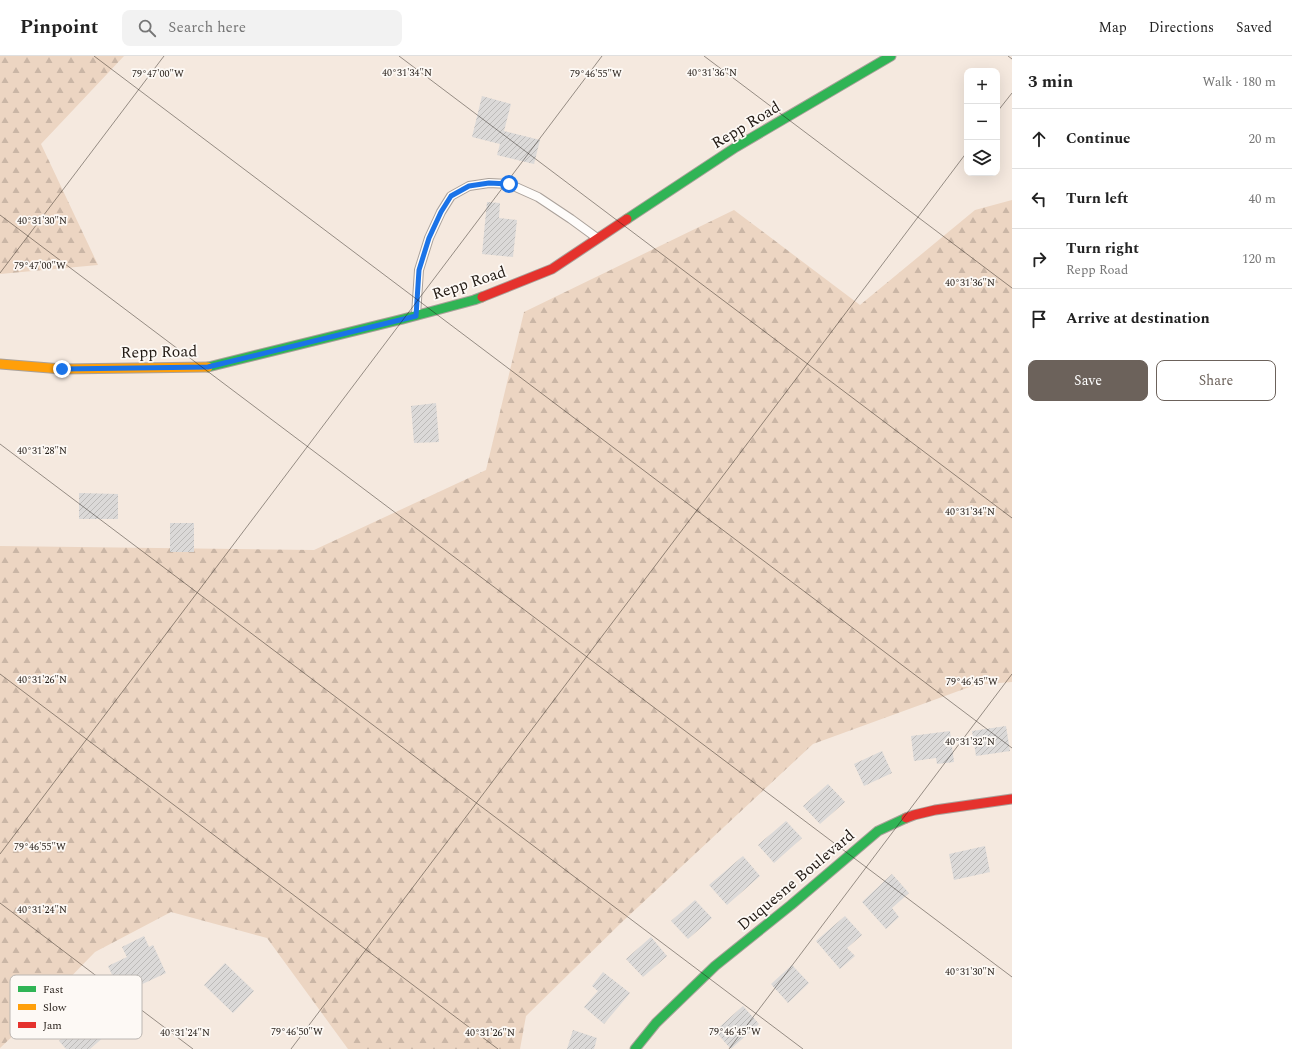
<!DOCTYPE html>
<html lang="en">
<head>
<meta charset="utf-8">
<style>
	body { margin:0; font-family:Spectral,serif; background:#f2f2f2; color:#222 }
	.controls { position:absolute; right:12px; top:12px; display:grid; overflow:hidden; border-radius:8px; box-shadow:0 4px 16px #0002 }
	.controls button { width:36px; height:36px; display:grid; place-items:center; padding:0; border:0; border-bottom:1px solid #e0e0e0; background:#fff; color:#222; font:20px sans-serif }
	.stop { position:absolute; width:12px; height:12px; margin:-9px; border:3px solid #1a73e8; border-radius:50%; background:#fff }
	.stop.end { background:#1a73e8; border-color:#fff; box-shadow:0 1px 4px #0008 }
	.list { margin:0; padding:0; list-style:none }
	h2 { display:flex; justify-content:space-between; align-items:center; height:52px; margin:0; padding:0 16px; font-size:17px }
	h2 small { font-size:13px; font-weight:400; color:#767676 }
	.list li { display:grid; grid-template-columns:26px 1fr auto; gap:12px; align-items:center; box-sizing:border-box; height:60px; padding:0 16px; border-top:1px solid #e0e0e0 }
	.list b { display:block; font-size:15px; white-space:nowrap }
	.list p { margin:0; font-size:13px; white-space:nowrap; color:#767676 }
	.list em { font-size:13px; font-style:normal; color:#767676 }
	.actions { display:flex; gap:8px; padding:12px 16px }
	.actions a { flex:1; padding:9px 0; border:1px solid #6c625b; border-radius:8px; text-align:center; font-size:14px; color:#6c625b }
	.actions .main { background:#6c625b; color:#fff }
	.icon { flex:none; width:22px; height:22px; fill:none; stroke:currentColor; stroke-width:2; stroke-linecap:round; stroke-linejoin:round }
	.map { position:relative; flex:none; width:1012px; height:993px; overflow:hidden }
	header { display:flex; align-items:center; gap:24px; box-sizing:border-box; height:56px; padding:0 20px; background:#fff; border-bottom:1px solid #e0e0e0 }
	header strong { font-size:19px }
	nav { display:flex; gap:22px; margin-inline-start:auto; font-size:14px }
	.search { width:280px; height:36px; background:#f2f2f2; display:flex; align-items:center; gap:10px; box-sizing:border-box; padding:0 14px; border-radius:8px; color:#767676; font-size:15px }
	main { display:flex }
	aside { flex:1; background:#fff }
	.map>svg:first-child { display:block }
	.forest { fill:url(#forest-firs) }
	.building { fill:url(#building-hatch) }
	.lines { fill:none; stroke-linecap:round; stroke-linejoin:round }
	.lane-casing { stroke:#aaa19a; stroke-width:10 }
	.fast-casing { stroke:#aaa19a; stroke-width:11 }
	.slow-casing { stroke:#aaa19a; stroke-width:11 }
	.jam-casing { stroke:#aaa19a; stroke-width:11 }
	.lane { stroke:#fefcfa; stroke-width:8 }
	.fast { stroke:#30b455; stroke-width:9 }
	.slow { stroke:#ff9f0a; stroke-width:9 }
	.jam { stroke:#e5322d; stroke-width:9 }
	.route { stroke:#1a73e8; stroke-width:5 }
	.ticks { fill:none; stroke:#221a14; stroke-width:1; stroke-opacity:0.45 }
	.labels { text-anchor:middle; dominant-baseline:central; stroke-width:3.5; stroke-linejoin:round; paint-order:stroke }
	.street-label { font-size:16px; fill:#221a14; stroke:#fdf9f5 }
	.key { fill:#fdf9f5; stroke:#bbb6b2; stroke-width:1 }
	.key-label { font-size:11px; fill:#221a14 }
	.ticks-label { font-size:10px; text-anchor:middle; fill:#221a14; stroke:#fdf9f5; stroke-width:3.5; stroke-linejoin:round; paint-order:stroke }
</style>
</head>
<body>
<header>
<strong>Pinpoint</strong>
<div class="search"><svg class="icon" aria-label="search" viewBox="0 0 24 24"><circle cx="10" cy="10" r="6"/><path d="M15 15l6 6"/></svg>Search here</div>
<nav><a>Map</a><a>Directions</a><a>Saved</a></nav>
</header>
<main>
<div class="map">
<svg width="1012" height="993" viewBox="0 0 1012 993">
	<defs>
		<pattern id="forest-firs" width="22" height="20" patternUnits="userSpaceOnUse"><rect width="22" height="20" fill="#ecd5c2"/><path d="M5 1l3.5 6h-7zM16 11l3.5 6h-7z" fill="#cab6a6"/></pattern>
		<pattern id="building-hatch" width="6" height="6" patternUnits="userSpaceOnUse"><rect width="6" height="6" fill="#dbd9d8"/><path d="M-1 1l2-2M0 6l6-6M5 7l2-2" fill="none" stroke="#bcbab8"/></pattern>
	</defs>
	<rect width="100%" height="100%" fill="#f5e9df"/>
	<!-- forest -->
	<path class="forest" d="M0,0H124L41,88L98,209L0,218Z
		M1012,144V626L975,629L813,688L623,865L526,960L520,993H348L267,882L171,856L95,896L16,977L0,992V490L314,494L486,414L524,256L734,154L860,249L975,154Z"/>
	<!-- building -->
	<path class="building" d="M482,40L511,48L504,75L540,84L534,108L497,99L500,88L472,81Z
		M487,146L500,147L499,162L517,164L513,201L482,198Z
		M436,347L439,386L414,387L411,350Z
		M79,437L118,438V463H79Z
		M170,467H194V496H170Z
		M1006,670L1010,695L976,700L972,675Z
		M950,675L954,706L937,708L936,702L914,705L911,680Z
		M882,695L892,717L864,730L854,708Z
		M828,728L845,746L820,768L803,750Z
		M786,765L802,782L774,807L758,789Z
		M985,790L990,816L954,824L949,798Z
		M743,800L760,820L727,849L709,829Z
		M892,818L909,837L892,852L899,861L886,873L862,846Z
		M695,844L712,862L688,883L671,865Z
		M845,860L862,879L847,892L855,900L840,913L816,885Z
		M144,880L149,891L153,889L166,917L121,938L108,910L127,901L122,891Z
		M651,881L667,900L643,921L626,903Z
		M225,907L254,935L233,957L204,929Z
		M792,909L809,927L788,947L771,928Z
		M603,916L630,937L604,968L584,951L598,935L592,930Z
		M743,950L759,968L731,993L715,975Z
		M87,960L105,980L90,993H66L59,985Z
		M573,974L597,982L594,993H567Z"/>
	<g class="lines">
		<!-- lane casing -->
		<g class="lane-casing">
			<path id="lane" d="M416,259L419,214L429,182L441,156L451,140L469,130L489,127L509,128L538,141L571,163L597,182"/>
		</g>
		<!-- fast casing -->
		<g class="fast-casing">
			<path id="fast" d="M627,163L736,91L891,0
				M208,311L403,263L474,244L482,241
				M635,993L656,967L715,910L791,849L878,775L906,762"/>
		</g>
		<!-- slow casing -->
		<g class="slow-casing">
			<path id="slow" d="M0,308L62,313L208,311"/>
		</g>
		<!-- jam casing -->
		<g class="jam-casing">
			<path id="jam" d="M482,241L552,213L627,163
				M906,762L914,759L935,754L1012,743"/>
		</g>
		<!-- lane -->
		<use href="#lane" class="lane"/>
		<!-- fast -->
		<use href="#fast" class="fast"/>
		<!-- slow -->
		<use href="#slow" class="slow"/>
		<!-- jam -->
		<use href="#jam" class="jam"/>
	</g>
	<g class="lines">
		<!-- route -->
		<path class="route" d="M62,313L208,311L416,260L419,214L429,182L441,156L451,140L469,130L489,127L509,128"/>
	</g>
	<!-- ticks -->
	<path class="ticks" d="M94,0L1012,692M399,0L1012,462M704,0L1012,232M1008,0L1012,3M997,56L1012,37M0,159L1012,921M0,217L164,0M0,388L803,993M0,618L498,993M0,798L602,0M0,847L193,993M291,993L967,96M729,993L1012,618"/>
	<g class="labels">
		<!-- street labels -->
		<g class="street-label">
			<text transform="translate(746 69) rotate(-31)">Repp Road</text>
			<text transform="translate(469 227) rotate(-18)">Repp Road</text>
			<text transform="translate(159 296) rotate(-1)">Repp Road</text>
			<text transform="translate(796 824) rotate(-40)">Duquesne Boulevard</text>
		</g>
	</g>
	<!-- legend -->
	<rect x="10" y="919" width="132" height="64" rx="6" class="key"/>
	<rect x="18" y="930" width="18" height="6" fill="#30b455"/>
	<rect x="18" y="948" width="18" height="6" fill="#ff9f0a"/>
	<rect x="18" y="966" width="18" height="6" fill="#e5322d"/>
	<g class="key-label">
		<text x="43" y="937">Fast</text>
		<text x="43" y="955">Slow</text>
		<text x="43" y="973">Jam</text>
	</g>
	<g class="ticks-label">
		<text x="407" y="20">40°31'34"N</text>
		<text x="712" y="20">40°31'36"N</text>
		<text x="158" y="21">79°47'00"W</text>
		<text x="596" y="21">79°46'55"W</text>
		<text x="42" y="168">40°31'30"N</text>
		<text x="40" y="213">79°47'00"W</text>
		<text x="970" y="230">40°31'36"N</text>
		<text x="42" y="398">40°31'28"N</text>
		<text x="970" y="459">40°31'34"N</text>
		<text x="42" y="627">40°31'26"N</text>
		<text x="972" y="629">79°46'45"W</text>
		<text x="970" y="689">40°31'32"N</text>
		<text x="40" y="794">79°46'55"W</text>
		<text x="42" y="857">40°31'24"N</text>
		<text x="970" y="919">40°31'30"N</text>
		<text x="297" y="979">79°46'50"W</text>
		<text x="735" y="979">79°46'45"W</text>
		<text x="185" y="980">40°31'24"N</text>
		<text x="490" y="980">40°31'26"N</text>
	</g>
</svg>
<div class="controls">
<button>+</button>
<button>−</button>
<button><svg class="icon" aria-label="layers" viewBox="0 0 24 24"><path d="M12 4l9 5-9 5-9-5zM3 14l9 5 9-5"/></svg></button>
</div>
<div class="stop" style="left:509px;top:128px"></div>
<div class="stop end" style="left:62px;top:313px"></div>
</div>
<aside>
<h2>3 min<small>Walk · 180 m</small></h2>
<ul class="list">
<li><svg class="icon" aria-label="ahead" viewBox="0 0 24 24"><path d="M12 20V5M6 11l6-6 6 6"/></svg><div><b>Continue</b></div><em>20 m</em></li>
<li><svg class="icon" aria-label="left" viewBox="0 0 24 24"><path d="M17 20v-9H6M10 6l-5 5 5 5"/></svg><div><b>Turn left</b></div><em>40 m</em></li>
<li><svg class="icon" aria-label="right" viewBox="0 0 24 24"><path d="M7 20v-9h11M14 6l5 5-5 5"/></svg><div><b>Turn right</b><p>Repp Road</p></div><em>120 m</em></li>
<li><svg class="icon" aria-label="arrive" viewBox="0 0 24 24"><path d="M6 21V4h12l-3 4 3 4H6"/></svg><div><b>Arrive at destination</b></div></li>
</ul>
<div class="actions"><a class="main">Save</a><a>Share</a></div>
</aside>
</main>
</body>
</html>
